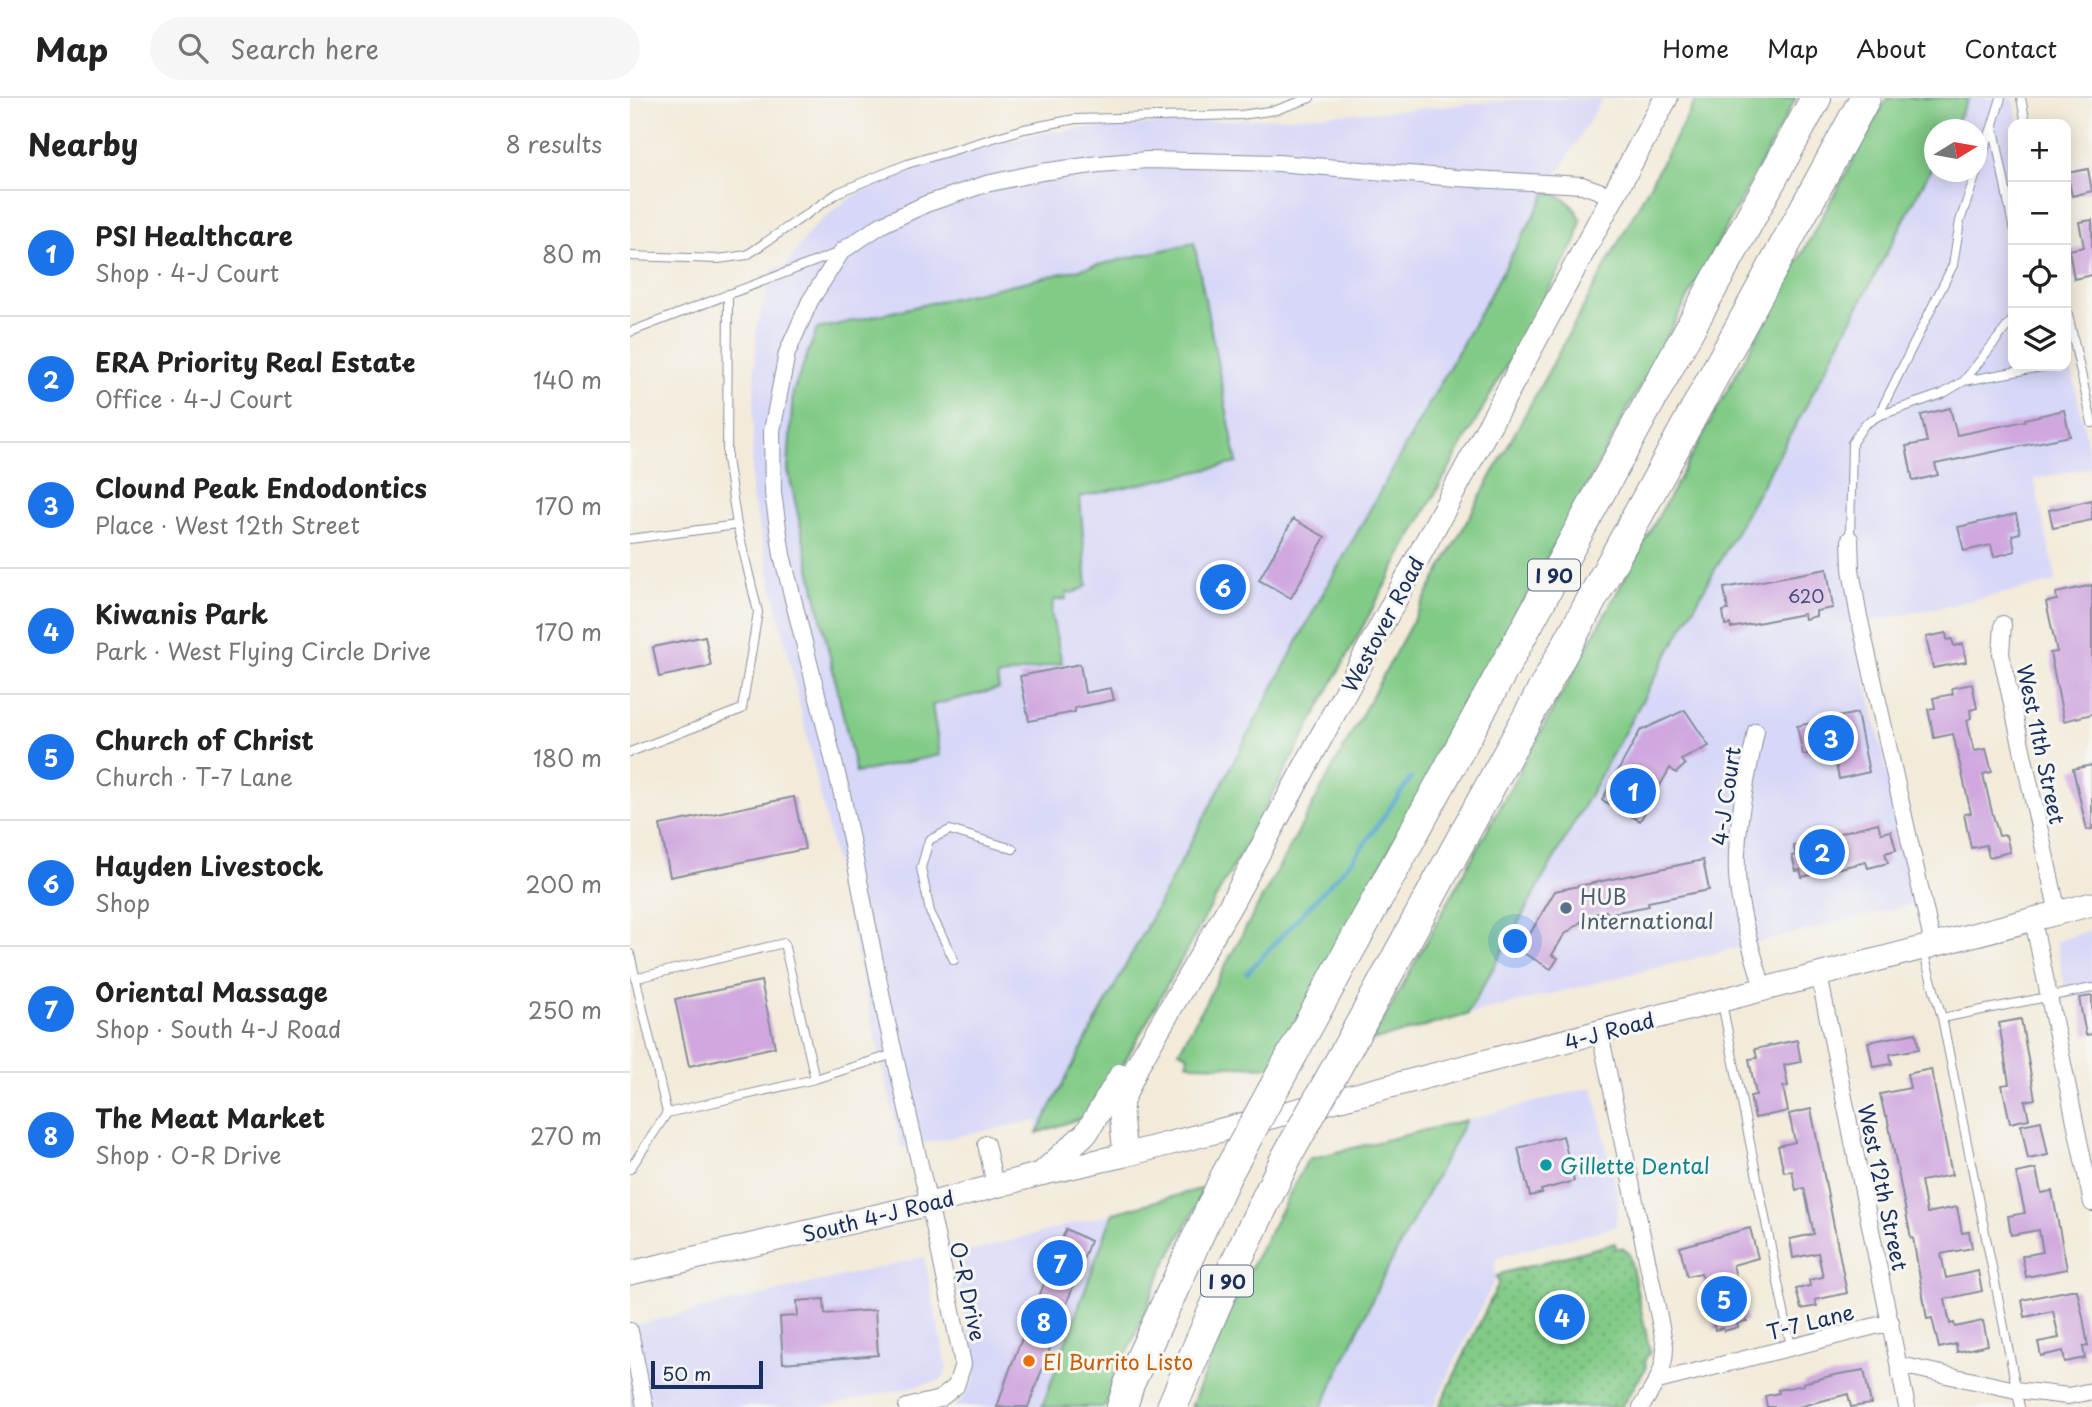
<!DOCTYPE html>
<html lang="en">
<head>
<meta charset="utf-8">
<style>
	body { margin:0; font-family:"Playpen Sans",sans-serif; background:#f6f6f6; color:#222 }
	.controls { position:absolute; right:21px; top:21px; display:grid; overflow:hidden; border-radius:14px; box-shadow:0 4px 18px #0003 }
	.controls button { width:63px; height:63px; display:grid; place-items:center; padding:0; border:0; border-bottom:2px solid #e0e0e0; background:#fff; color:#222; font:35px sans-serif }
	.compass { position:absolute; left:1294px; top:21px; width:63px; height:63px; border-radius:50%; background:#fff; box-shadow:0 4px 18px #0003; rotate:79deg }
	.scale { position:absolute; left:21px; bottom:18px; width:112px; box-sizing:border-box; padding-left:7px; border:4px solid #1b2f5e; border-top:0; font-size:19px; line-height:24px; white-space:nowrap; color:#1b2f5e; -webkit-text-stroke:5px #f6f6f2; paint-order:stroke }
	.you { position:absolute; left:886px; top:844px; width:24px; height:24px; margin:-18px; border:5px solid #fff; border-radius:50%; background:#1a73e8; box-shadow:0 0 0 10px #1a73e833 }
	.badge { display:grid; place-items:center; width:46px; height:46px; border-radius:50%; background:#1a73e8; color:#fff; font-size:23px; font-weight:700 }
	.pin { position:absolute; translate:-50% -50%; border:4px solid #fff; box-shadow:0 2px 7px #0006 }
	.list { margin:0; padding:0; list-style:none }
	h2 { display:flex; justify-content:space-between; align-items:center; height:91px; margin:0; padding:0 28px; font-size:30px }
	h2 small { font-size:23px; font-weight:400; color:#767676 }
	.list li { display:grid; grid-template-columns:46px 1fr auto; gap:21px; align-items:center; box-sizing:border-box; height:126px; padding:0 28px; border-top:2px solid #e0e0e0 }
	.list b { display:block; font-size:26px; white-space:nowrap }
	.list p { margin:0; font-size:23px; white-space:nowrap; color:#767676 }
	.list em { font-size:23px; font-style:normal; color:#767676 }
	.icon { flex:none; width:38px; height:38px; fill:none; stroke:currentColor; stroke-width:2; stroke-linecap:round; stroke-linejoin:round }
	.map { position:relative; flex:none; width:1462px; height:1309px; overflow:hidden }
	header { display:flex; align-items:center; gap:42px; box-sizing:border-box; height:98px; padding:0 35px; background:#fff; border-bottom:2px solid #e0e0e0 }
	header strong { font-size:33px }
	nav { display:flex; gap:38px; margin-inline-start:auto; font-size:24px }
	.search { width:490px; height:63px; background:#f6f6f6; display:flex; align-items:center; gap:18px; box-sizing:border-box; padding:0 24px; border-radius:38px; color:#767676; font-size:26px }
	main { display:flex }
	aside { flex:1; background:#fff }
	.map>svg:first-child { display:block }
	.built { fill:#d7d7f8 }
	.grass { fill:#82cb87; stroke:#4e7d72; stroke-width:2 }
	.park { fill:url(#park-dots); stroke:#4e7d72; stroke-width:2 }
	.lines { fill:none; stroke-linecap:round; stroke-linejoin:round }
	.stream { stroke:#53a6ce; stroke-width:4.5 }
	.building { fill:#d0a8df }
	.lane-casing { stroke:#878d9c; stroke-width:10 }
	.street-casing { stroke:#878d9c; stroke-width:18 }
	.secondary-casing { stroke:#878d9c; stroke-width:25 }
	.highway-casing { stroke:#878d9c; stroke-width:32 }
	.lane { stroke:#fff; stroke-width:8 }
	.street { stroke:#fff; stroke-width:16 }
	.secondary { stroke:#fff; stroke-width:23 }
	.highway { stroke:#fff; stroke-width:30 }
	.highway-bridge-casing { stroke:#878d9c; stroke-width:32; stroke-linecap:butt }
	.highway-bridge { stroke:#fff; stroke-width:30 }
	.service-dot { fill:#5c6f8a; stroke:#f6f6f2; stroke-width:2.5 }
	.culture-dot { fill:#0f9aa8; stroke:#f6f6f2; stroke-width:2.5 }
	.food-dot { fill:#e8710a; stroke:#f6f6f2; stroke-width:2.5 }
	.labels { text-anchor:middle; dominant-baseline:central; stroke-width:6; stroke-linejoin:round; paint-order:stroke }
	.number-label { font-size:18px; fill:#484d7e }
	.shield { fill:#f6f6f2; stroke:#5d6b8a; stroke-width:2 }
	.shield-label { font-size:19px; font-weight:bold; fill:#1b2f5e }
	.street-label { font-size:21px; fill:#1b2f5e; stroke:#f6f6f2 }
	.service-label { font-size:21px; fill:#4e5e75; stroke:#f6f6f2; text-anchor:start }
	.culture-label { font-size:21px; fill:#0d838f; stroke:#f6f6f2; text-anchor:start }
	.food-label { font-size:21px; fill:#c56008; stroke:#f6f6f2; text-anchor:start }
</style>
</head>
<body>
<header>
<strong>Map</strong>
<div class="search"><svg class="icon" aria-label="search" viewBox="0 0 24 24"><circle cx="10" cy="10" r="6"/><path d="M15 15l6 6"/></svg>Search here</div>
<nav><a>Home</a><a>Map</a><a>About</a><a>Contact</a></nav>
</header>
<main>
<aside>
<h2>Nearby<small>8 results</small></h2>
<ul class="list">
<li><span class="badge">1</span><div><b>PSI Healthcare</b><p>Shop · 4-J Court</p></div><em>80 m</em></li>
<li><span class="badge">2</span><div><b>ERA Priority Real Estate</b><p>Office · 4-J Court</p></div><em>140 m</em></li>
<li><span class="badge">3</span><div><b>Clound Peak Endodontics</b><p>Place · West 12th Street</p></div><em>170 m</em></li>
<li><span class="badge">4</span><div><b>Kiwanis Park</b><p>Park · West Flying Circle Drive</p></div><em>170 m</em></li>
<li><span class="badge">5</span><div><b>Church of Christ</b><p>Church · T-7 Lane</p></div><em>180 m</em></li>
<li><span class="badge">6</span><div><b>Hayden Livestock</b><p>Shop</p></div><em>200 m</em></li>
<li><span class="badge">7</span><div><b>Oriental Massage</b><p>Shop · South 4-J Road</p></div><em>250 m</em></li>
<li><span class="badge">8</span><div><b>The Meat Market</b><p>Shop · O-R Drive</p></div><em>270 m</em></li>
</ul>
</aside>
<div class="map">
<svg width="1462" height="1309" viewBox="0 0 1462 1309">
	<defs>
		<pattern id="park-dots" width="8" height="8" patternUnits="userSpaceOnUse" patternTransform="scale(1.75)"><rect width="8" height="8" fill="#82cb87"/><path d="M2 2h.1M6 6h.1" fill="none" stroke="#6aa572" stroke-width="1.8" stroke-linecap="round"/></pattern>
	</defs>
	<rect width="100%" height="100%" fill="#f6f6f2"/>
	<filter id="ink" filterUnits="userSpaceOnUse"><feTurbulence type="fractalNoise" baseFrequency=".0143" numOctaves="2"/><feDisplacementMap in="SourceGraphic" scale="14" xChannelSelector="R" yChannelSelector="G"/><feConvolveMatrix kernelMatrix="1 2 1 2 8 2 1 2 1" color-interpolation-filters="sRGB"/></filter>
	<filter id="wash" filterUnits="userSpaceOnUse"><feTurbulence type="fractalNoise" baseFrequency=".00686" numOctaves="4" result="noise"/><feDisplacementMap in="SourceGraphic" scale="28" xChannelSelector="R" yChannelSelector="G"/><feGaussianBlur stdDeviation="1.57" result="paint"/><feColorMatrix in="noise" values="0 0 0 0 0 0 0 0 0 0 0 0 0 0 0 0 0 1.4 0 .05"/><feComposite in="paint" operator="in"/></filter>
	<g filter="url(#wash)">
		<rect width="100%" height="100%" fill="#f3ebda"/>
		<!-- built -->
		<path class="built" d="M908,0H973L917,94L689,503L407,1035V1022L271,1050L121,394L126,232L143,170L156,168L180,133L206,110L234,92L297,64L408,36L462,30L761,13Z
			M1339,0H1383L1389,26H1383V268H1436V243L1462,369L1404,381L1427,484L1223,528L1287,805L837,917L1175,310L1304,65V74H1346V32L1322,31Z
			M1462,832V896L1437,901L1427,843Z
			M963,989L989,1104L985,1129L866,1159L865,1181L803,1309H692L750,1185L836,1022Z
			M483,1115L412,1309H322L329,1305L336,1296L344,1283L345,1269L324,1158Z
			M294,1159L317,1270L314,1279L309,1283L192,1309H0V1228Z"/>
		<!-- grass -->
		<path class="grass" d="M1067,0H1166L642,969L562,967L557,964L558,957L549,953Z
			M1257,0H1339L1322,31L1304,32V65L1175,310L837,917L742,943Z
			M917,94C934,98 943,106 951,121L946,143L776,448L623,733L466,1015L407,1035L689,503Z
			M564,145L607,365L450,399L457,488L445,494L436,495V501L424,502L421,515L432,565L367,579L369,591L302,607L310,657L226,675L158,372L163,294L187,231Z
			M836,1022L750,1185L692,1309H561L609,1192L678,1061Z
			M577,1089L533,1170L475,1309H412L483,1115Z"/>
		<!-- park -->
		<path class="park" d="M985,1145L986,1150H992L999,1155L1020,1254L1015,1261L1016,1270L991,1309H809L869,1185L866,1179L873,1175Z"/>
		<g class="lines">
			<!-- stream -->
			<path class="stream" d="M617,875L725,759L781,680"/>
		</g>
		<g id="blocks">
			<!-- building -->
			<path class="building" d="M1458,71L1462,93L1442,98L1437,75Z
				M1462,122V177L1444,181L1439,152L1454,149L1449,124Z
				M1320,310L1327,337L1395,323V321L1434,312L1440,338L1305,366L1308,377L1283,383L1276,348L1297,344L1291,317Z
				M1462,402V422L1423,430L1419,412Z
				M1386,416L1390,435L1382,437L1385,453L1364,459L1361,447L1334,453L1328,429Z
				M663,421L695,439L661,500L629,482Z
				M1197,471L1203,510L1186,513V518L1175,521L1174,516L1101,530L1100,526L1095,527L1093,513L1098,512L1094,490Z
				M1462,487V616L1434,623L1420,555L1427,554L1416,504L1427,502L1426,495Z
				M1316,535L1317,542L1322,541L1324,548L1333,546L1336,564L1303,570L1296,539Z
				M75,538L81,568L29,579L23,549Z
				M450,566L455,595L481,590L484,602L445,610V614L399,623L390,578Z
				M1342,586L1347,610L1340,612L1341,620L1337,622L1344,653L1356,651L1362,674L1353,676L1361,710L1369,738L1376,737L1380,754L1359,759L1356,747L1341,750L1334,716L1341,715L1323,636L1304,640L1298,611L1305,610L1303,600L1323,596L1322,590Z
				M1055,612L1079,648L1051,662L1055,667L1046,675L1040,670L1010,723L972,702L1010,633Z
				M1227,615L1239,674L1209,681L1205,660L1194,653L1173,657L1167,628Z
				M1462,667V731L1457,732L1443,671Z
				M164,699L175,751L40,779L30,727Z
				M1248,725L1251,735L1261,733L1266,752L1255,755L1258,765L1238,770L1236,764L1172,779L1170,772L1166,773L1162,758L1166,757L1163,747Z
				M1073,762L1079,792L1018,804L1019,808L977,816L976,813L960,817L934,837L922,857L928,860L921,871L890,853L925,793Z
				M131,883L145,949L59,968L45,901Z
				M1462,898V936L1456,937L1449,900Z
				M1391,921L1405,1001L1395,1003L1399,1021L1380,1025L1372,987L1379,986L1369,925Z
				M1286,935L1289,951L1260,956L1262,966L1243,969L1238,944Z
				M1167,942L1171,964L1154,967L1158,988L1153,989L1158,1013L1125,1020L1120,998L1126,997L1119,961L1127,960L1125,951Z
				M1301,971L1322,1077L1291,1083L1297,1115L1327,1109L1332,1135L1339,1134L1342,1150L1311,1156L1316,1180L1348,1173L1352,1193L1315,1201L1320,1226L1324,1225L1325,1229L1353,1223L1358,1247L1327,1254L1326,1246L1309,1250L1302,1220L1297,1221L1283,1140H1281L1257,1018H1255L1250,996L1280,990L1277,976Z
				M1181,1011L1217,1195L1185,1202L1187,1208L1171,1211L1166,1191L1180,1188L1179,1182L1193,1179L1188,1155L1163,1160L1160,1141L1184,1136L1174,1090L1166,1092L1162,1073L1154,1074L1148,1048L1165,1044L1159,1016Z
				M1411,1023L1418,1057L1398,1061L1391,1027Z
				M933,1038L944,1083L911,1092L912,1095L900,1098L888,1050Z
				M1406,1071L1411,1095L1422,1093L1437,1171L1396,1179L1392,1158L1413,1154L1409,1132L1381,1137L1378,1118L1395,1115L1386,1075Z
				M1120,1130L1128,1160L1103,1167L1117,1223L1107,1225L1108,1229L1094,1233L1093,1230L1085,1232L1071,1175L1057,1178L1050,1149Z
				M436,1131L460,1143L398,1309H367L381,1268Z
				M1441,1192H1447L1453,1219L1458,1248L1453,1249L1455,1260L1435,1264L1433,1253L1411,1258L1408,1244L1429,1240L1423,1213L1395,1219L1392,1202Z
				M194,1201L195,1216L245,1212L248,1257L153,1265L150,1219L168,1218L167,1203Z
				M1234,1272L1241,1306L1221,1309L1218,1296L1168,1309H1137L1135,1298L1149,1295L1148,1292L1174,1287L1173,1285L1204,1277Z"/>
		</g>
	</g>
	<g filter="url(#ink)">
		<use href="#blocks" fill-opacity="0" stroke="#878d9c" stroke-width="2"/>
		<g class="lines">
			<!-- lane casing -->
			<g class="lane-casing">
				<path id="lane" d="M1371,0L1363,26L1383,128
					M1391,0L1396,26
					M0,158L88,161L117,157L209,94L277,66L394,31L445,21L611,17L646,12L680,0
					M1436,207L1462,325
					M0,234L207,155
					M1334,283L1417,268
					M1248,318L1323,167L1330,123L1363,26
					M0,441L107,427
					M1220,441L1222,345L1234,327L1248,318L1312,296L1334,283L1383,221
					M0,654L112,611L128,514L107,427L97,361L98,196
					M1293,853L1312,920L1390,1309
					M0,856L37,1015
					M324,862L300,814L291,770L299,742L320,732L383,751
					M7,880L154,845L185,981
					M1092,905L1161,1249
					M1312,920L1462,890
					M0,1071L37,1015L185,981L264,956"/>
			</g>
			<!-- street casing -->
			<g class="street-casing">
				<path id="street" d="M1220,441L1221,471L1228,514L1303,847
					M1373,526L1371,556L1428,815
					M1126,633C1117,680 1105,728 1107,776C1109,816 1123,854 1133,891
					M1403,822L1462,1105
					M1189,877L1277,1309
					M970,935L1035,1248C1035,1274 1025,1287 1011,1309
					M356,1046L365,1087
					M0,1233L15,1309
					M1270,1267L1386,1292L1438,1298L1462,1293
					M1028,1283L1261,1224
					M277,1309L310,1301L326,1288L333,1266L305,1132L256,920L212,696L152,457L143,395L142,333L157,255L180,203L212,153L253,126L296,106L356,86L412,74L469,66L517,62L648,65L826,80L952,87L983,98"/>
			</g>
			<!-- secondary casing -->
			<g class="secondary-casing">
				<path id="secondary" d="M495,1057L491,1016L492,1003L508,966L601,806L1036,0
					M412,1075L457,1034L491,977
					M0,1175L299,1106L410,1076L495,1057L1462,806"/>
			</g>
			<!-- highway casing -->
			<g class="highway-casing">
				<path id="highway" d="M724,938L1235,0
					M663,955L1186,0
					M492,1309L499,1286L596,1078
					M542,1309L591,1195L656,1060"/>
			</g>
			<!-- lane -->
			<use href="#lane" class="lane"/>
			<!-- street -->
			<use href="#street" class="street"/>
			<!-- secondary -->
			<use href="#secondary" class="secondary"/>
			<!-- highway -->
			<use href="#highway" class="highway"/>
			<!-- highway-bridge casing -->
			<g class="highway-bridge-casing">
				<path id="highway-bridge" d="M656,1060L724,938
					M596,1078L663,955"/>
			</g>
			<!-- highway-bridge -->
			<use href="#highway-bridge" class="highway-bridge"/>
		</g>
	</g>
	<!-- markers -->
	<circle class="service-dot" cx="936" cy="810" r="7"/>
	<circle class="culture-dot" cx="916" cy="1067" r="7"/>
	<circle class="food-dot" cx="399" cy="1263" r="7"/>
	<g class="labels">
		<!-- number labels -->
		<g class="number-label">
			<text x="1176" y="497">620</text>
		</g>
		<!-- shield labels -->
		<g class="shield">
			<rect x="898" y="461.5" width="52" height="31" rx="5"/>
			<rect x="571" y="1167.5" width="52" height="31" rx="5"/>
		</g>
		<g class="shield-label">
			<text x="924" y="477">I 90</text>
			<text x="597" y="1183">I 90</text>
		</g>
		<!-- street labels -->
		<g class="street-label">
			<text transform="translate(752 526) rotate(-62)">Westover Road</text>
			<text transform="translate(1412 646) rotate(78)">West 11th Street</text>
			<text transform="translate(1095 698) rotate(-82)">4-J Court</text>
			<text transform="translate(979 932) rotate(-15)">4-J Road</text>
			<text transform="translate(1254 1089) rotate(78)">West 12th Street</text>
			<text transform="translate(248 1117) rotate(-14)">South 4-J Road</text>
			<text transform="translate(339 1193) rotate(78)">O-R Drive</text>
			<text transform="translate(1180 1223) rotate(-14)">T-7 Lane</text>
		</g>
		<!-- service labels -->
		<g class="service-label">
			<text x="950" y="798">HUB<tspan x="950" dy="24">International</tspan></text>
		</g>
		<!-- culture labels -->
		<g class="culture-label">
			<text x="930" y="1067">Gillette Dental</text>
		</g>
		<!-- food labels -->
		<g class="food-label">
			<text x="413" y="1263">El Burrito Listo</text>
		</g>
	</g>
</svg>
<div class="controls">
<button>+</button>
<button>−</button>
<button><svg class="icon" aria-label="locate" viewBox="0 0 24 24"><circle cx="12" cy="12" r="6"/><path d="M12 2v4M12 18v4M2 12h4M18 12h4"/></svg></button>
<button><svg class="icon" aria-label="layers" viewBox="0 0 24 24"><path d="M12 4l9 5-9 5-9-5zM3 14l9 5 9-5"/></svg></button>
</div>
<svg class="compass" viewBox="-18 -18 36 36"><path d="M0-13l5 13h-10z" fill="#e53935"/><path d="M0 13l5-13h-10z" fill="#767676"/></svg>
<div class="scale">50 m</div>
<div class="you"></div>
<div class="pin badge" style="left:1003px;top:693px">1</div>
<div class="pin badge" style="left:1192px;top:754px">2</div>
<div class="pin badge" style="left:1201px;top:640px">3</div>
<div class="pin badge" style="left:932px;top:1219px">4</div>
<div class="pin badge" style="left:1094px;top:1201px">5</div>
<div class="pin badge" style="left:593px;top:489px">6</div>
<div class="pin badge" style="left:430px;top:1165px">7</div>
<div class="pin badge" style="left:414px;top:1223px">8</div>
</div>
</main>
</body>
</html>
